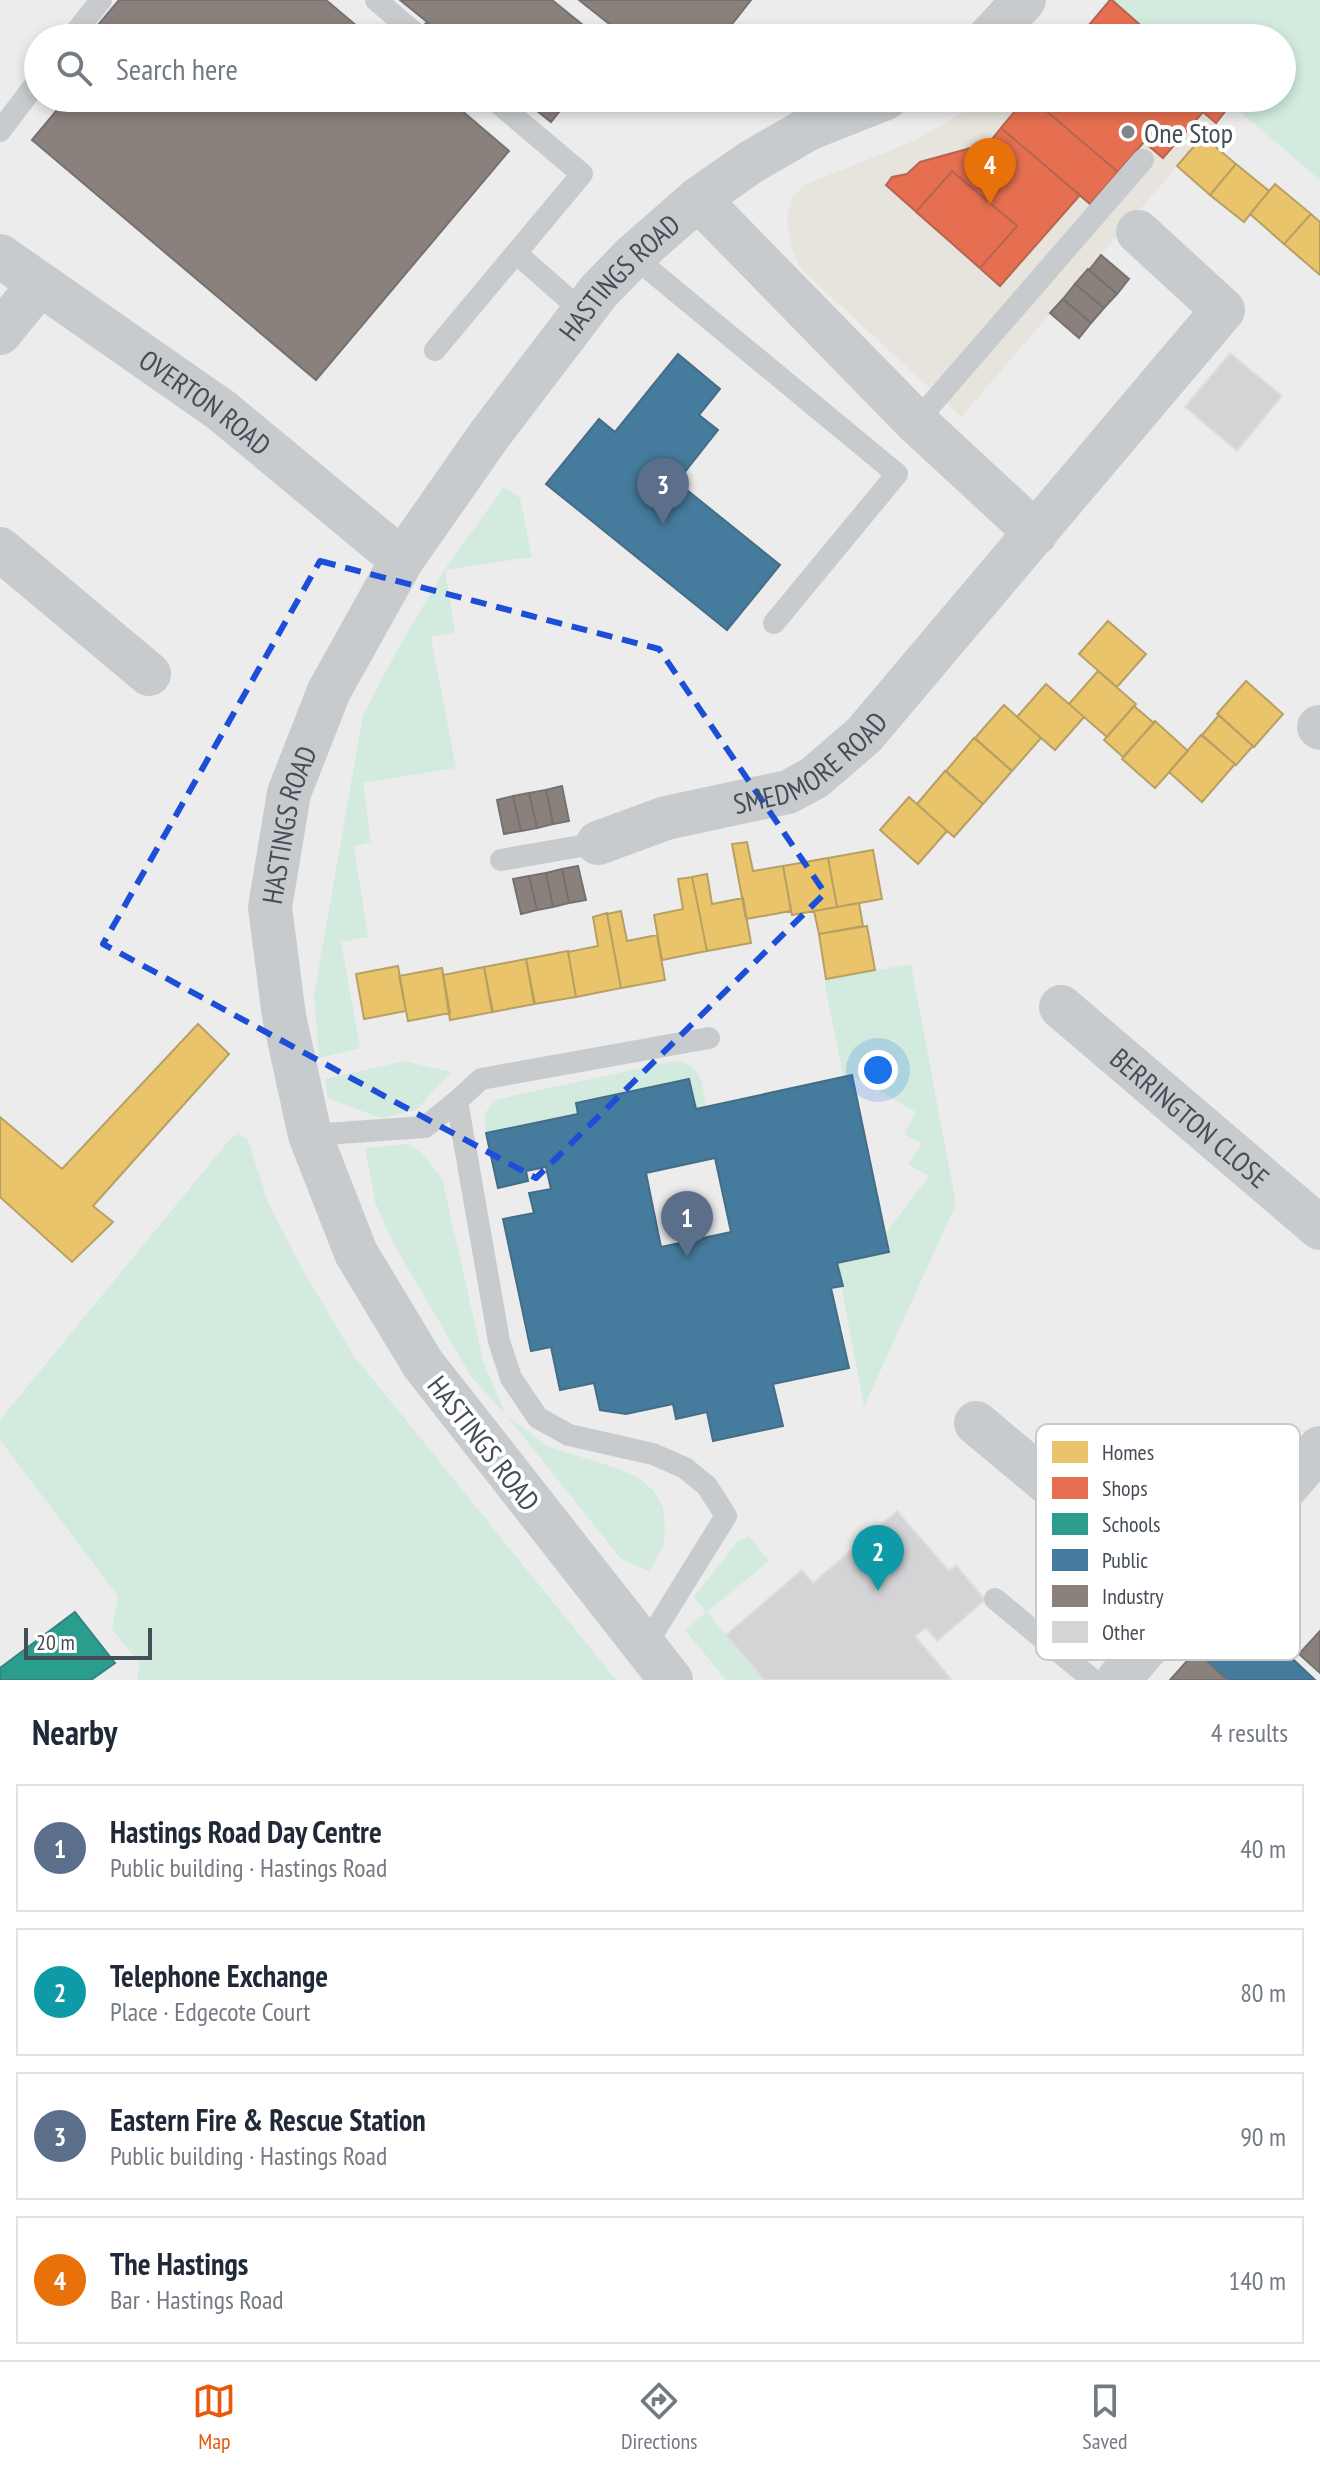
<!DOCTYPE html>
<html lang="en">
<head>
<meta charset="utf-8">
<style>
	body { margin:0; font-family:"PT Sans Narrow",sans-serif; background:#f2f2f3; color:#1f2937 }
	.scale { position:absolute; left:24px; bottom:20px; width:128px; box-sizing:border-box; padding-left:8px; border:4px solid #454d57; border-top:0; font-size:22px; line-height:28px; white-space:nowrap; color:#454d57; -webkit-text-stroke:6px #fff; paint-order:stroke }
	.you { position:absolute; left:878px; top:1070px; width:28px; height:28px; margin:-20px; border:6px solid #fff; border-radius:50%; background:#1a73e8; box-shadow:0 0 0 12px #1a73e833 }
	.badge { display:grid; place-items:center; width:52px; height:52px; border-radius:50%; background:#ea580c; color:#fff; font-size:26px; font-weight:700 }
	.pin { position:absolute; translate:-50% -66px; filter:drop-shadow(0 2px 4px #0008) }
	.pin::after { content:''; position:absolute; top:42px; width:28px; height:24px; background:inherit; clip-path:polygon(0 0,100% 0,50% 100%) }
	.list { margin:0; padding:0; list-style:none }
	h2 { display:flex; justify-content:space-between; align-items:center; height:104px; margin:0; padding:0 32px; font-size:34px }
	h2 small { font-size:26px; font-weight:400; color:#747a83 }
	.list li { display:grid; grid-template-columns:52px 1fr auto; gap:24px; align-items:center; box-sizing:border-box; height:128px; margin:0 16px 16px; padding:0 16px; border:2px solid #e0e1e3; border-radius:0px }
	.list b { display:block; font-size:30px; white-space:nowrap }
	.list p { margin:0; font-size:26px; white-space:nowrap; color:#747a83 }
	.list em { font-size:26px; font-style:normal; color:#747a83 }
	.icon { flex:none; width:44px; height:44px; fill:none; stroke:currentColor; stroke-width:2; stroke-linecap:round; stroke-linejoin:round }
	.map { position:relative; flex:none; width:1320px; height:1680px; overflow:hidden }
	.search { position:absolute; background:#fff; box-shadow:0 4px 12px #0003; left:24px; right:24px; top:24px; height:88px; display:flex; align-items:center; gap:20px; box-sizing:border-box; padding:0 28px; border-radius:44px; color:#747a83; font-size:30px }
	.sheet { height:680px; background:#fff }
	nav { display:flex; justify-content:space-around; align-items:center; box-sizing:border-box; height:112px; border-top:2px solid #e0e1e3; background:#fff; font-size:22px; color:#747a83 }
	nav a { display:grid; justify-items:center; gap:4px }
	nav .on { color:#ea580c }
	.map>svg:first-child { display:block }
	.commercial { fill:#e6e4dc }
	.green { fill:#d2ebde }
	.homes { fill:#e9c46a; stroke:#b8a064; stroke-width:2 }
	.shops { fill:#e76f51; stroke:#b66553; stroke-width:2 }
	.schools { fill:#2a9d8f; stroke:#32857e; stroke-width:2 }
	.public { fill:#457b9d; stroke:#456d88; stroke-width:2; fill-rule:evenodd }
	.industry { fill:#8a817c; stroke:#757171; stroke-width:2 }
	.building { fill:#d4d4d6; stroke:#dededf; stroke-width:2 }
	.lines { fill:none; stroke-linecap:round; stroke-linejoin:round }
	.service { stroke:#c8cbcd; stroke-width:22 }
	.minor { stroke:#c8cbcd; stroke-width:44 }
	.tertiary { stroke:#c8cbcd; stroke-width:44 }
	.marked { fill:none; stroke:#1d4ed8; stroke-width:6; stroke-dasharray:16 10; stroke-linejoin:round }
	.poi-dot { fill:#80858b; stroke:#fff; stroke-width:3 }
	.labels { text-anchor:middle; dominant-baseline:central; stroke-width:8; stroke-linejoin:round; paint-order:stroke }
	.poi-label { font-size:28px; fill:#454d57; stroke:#fff; text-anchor:start }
	.street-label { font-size:28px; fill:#454d57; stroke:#fff }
	.key { fill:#fff; stroke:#c7cacd; stroke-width:2 }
	.key-label { font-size:22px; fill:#454d57 }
</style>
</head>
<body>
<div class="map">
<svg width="1320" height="1680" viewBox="0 0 1320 1680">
	<rect width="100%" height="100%" fill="#edecec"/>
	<!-- commercial -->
	<path class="commercial" d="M986,98H1224L1231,104L961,417L801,269L791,247L787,217L792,198L804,185L916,140Z"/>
	<!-- green -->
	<path class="green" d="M1112,0H1320V180L1224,98H1282V38H1155Z
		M504,487L520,498L532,557L445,570L455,632L431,637L456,768L363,783L371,842L354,846L368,937L341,942L360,1048L319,1058L314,995L363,715L400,645L447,566Z
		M911,964L956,1204L864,1407L837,1263L885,1234L929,1176L908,1164L922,1144L904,1134L916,1112L852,1075H843L826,992V979Z
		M404,1061L451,1072L416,1110L380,1118L328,1098L325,1079Z
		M674,1061C703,1065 701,1081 706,1107L696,1109L689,1079L576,1103L578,1114L486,1133C483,1118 484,1108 498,1099Z
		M240,1134L248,1140L268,1202L301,1267L354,1356L616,1680H137L140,1664L112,1629L118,1596L0,1440V1420L231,1138Z
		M408,1144L422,1153L442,1178L484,1364L506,1415L547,1446L616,1468L637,1477L653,1490L663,1507L665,1529L663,1548L649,1571L621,1559L506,1415L471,1376L393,1243L375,1202L365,1148Z
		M749,1536L769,1561L707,1612L764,1680H726L685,1630L706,1612L694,1597L737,1542Z"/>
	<!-- homes -->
	<path class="homes" d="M1203,136L1236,164L1210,195L1177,166Z
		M1236,164L1269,191L1244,222L1210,195Z
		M1275,184L1311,214L1284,244L1250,214Z
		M1311,214L1320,222V275L1284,244Z
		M1108,621L1146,654L1117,687L1079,654Z
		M1098,671L1136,704L1107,737L1069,704Z
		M1246,681L1283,714L1254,747L1217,714Z
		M1046,684L1084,717L1055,750L1017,717Z
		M1004,705L1041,738L1012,771L975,738Z
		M1134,706L1154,723L1123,757L1104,740Z
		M1219,715L1253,746L1236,765L1202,735Z
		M1155,721L1188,751L1155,788L1122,759Z
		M1201,735L1235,764L1202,802L1169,772Z
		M974,738L1012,771L983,804L946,771Z
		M945,771L983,804L954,837L917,804Z
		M909,797L947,831L918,864L880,830Z
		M747,842L753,871L783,866L791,911L746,919L732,844Z
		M873,850L882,899L837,907L828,858Z
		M828,858L837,907L792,915L783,866Z
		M707,874L712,904L743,898L751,943L707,951L692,877Z
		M692,877L707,951L662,960L654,915L683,909L678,879Z
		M859,903L863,926L819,934L814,911Z
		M621,911L627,941L657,935L665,980L621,988L607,914Z
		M607,913L621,988L576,997L568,952L598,946L593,917Z
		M867,926L875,970L826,979L819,934Z
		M568,951L576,997L534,1004L526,959Z
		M526,959L535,1004L492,1012L484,967Z
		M398,966L406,1011L364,1019L356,974Z
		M484,967L493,1012L450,1020L443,975Z
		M442,968L450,1013L408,1021L399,976Z
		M198,1024L229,1054L93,1206L113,1222L72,1262L0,1197V1117L62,1169Z"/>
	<!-- shops -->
	<path class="shops" d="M1110,0H1112L1155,38H1078Z
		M1026,98H1031L1118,172L1090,204L1001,128Z
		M1031,98H1224L1231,104L1216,123L1203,112L1163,158L1144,142L1118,172Z
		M1001,128L1080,195L1000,286L886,185L892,177L907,174L920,162L989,143Z
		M952,171L1017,226L980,268L916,212Z"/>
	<!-- schools -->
	<path class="schools" d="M75,1612L115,1663L91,1680H0V1668Z"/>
	<!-- public -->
	<path class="public" d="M678,354L720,389L699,415L718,430L677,482L780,565L727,630L546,484L599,419L615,432Z
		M852,1075L889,1252L837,1263L843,1286L831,1288L849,1368L773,1384L783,1426L713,1441L707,1412L676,1419L673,1404L626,1414L600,1410L594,1383L560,1390L551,1347L531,1351L503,1219L534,1213L529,1193L551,1189L546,1167L526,1171L528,1181L498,1188L486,1133L578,1114L576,1103L689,1079L696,1109ZM715,1158L731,1232L661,1247L646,1173Z
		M1243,1612L1315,1680H1227L1202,1657Z"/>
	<!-- industry -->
	<path class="industry" d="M119,0H326L371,38H87Z
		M400,0H552L599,38H447Z
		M579,0H751L721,38H627Z
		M427,22L446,38H413Z
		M67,98H459L454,104L509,151L316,380L32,140Z
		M521,98H570L551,122Z
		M1101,255L1129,279L1117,294L1089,270Z
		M1088,269L1117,294L1104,308L1075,284Z
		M1075,284L1104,308L1091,323L1063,299Z
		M1063,299L1091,323L1079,338L1050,313Z
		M562,786L569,821L553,824L546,790Z
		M546,790L553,824L537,828L529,793Z
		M529,793L537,828L521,831L513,796Z
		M513,796L521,831L504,834L497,800Z
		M578,866L586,900L569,903L562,869Z
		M562,869L569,903L553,907L546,873Z
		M546,873L553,907L537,910L529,876Z
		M529,876L537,910L521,914L513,879Z
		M1320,1631V1673L1299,1654Z
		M1196,1651L1227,1680H1170Z"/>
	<!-- building -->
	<path class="building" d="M1230,353L1282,396L1237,451L1185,407Z
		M897,1511L949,1571L956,1565L985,1600L937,1641L926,1628L915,1636L952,1680H764L726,1635L802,1570L813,1583Z"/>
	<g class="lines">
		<!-- service -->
		<path class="service" d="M376,0L416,34
			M71,38L101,0
			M492,98L582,174L516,253L583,312
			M0,131L38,81
			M633,256L897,474L774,623
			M435,350L516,253
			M916,422L1143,160
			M501,860L598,843
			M310,1135L425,1127L457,1101
			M995,1599L1093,1680
			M644,1648L726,1516L707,1486L685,1468L653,1454L569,1435L538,1418L511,1378L499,1341L457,1101L481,1079L709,1038"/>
		<!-- minor -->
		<g class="minor">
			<path d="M698,199L916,422L1036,533"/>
			<path id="s1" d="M0,256L221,410L402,560"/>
			<path d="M0,333L39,285"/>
			<path d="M0,549L149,674"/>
			<path d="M1319,727L1320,728"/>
			<path id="s2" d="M598,843L666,818L788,792L814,778L864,735L1223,310L1138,232"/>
			<path id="s3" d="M1061,1007L1320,1228"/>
			<path d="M976,1423L1189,1601"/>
			<path d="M1118,1680L1320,1448"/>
		</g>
		<!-- tertiary -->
		<g class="tertiary">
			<path d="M989,38L1024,0"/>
			<path id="s4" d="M671,1680L423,1364L356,1253L310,1135L284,1016L270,907L289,793L329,691L402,560L490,434L599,291L633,256L698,199L751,162L810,128L886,98"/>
		</g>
	</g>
	<!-- marked area -->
	<path class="marked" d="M320,561L659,649L825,893L536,1178L103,944Z"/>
	<!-- markers -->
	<circle class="poi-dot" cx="1128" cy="132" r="8"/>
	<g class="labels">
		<!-- poi labels -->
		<g class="poi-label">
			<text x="1144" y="132">One Stop</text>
		</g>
		<!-- street labels -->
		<g class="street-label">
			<text stroke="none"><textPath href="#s4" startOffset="1622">HASTINGS ROAD</textPath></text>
			<text stroke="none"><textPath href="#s1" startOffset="252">OVERTON ROAD</textPath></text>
			<text stroke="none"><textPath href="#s2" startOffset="230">SMEDMORE ROAD</textPath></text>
			<text stroke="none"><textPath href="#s4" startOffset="974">HASTINGS ROAD</textPath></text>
			<text stroke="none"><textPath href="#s3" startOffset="170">BERRINGTON CLOSE</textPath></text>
			<text transform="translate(484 1443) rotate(52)">HASTINGS ROAD</text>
		</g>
	</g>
	<!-- legend -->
	<rect x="1036" y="1424" width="264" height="236" rx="12" class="key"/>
	<rect x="1052" y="1441" width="36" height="22" fill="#e9c46a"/>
	<rect x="1052" y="1477" width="36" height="22" fill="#e76f51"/>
	<rect x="1052" y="1513" width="36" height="22" fill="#2a9d8f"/>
	<rect x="1052" y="1549" width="36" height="22" fill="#457b9d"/>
	<rect x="1052" y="1585" width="36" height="22" fill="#8a817c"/>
	<rect x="1052" y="1621" width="36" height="22" fill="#d4d4d6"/>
	<g class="key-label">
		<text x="1102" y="1460">Homes</text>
		<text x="1102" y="1496">Shops</text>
		<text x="1102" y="1532">Schools</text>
		<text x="1102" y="1568">Public</text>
		<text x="1102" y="1604">Industry</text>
		<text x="1102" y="1640">Other</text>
	</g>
</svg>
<div class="scale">20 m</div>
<div class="you"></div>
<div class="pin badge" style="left:687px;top:1257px;background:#5c6f8a">1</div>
<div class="pin badge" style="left:878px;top:1591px;background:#0f9aa8">2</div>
<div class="pin badge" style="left:663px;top:524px;background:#5c6f8a">3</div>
<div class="pin badge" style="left:990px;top:204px;background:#e8710a">4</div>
<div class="search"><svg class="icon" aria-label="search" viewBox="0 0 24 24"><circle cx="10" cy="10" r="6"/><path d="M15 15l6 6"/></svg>Search here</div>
</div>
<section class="sheet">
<h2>Nearby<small>4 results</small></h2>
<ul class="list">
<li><span class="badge" style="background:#5c6f8a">1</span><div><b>Hastings Road Day Centre</b><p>Public building · Hastings Road</p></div><em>40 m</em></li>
<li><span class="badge" style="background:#0f9aa8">2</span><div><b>Telephone Exchange</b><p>Place · Edgecote Court</p></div><em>80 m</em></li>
<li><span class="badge" style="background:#5c6f8a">3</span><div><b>Eastern Fire &amp; Rescue Station</b><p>Public building · Hastings Road</p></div><em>90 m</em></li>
<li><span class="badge" style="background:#e8710a">4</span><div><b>The Hastings</b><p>Bar · Hastings Road</p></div><em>140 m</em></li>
</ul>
</section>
<nav>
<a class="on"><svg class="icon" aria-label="map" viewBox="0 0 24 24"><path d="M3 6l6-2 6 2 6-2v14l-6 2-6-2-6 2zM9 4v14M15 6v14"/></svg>Map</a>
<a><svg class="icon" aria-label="directions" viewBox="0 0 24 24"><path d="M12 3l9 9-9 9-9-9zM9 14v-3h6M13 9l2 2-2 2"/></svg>Directions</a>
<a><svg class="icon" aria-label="saved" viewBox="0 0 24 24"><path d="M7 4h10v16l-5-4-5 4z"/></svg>Saved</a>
</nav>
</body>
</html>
